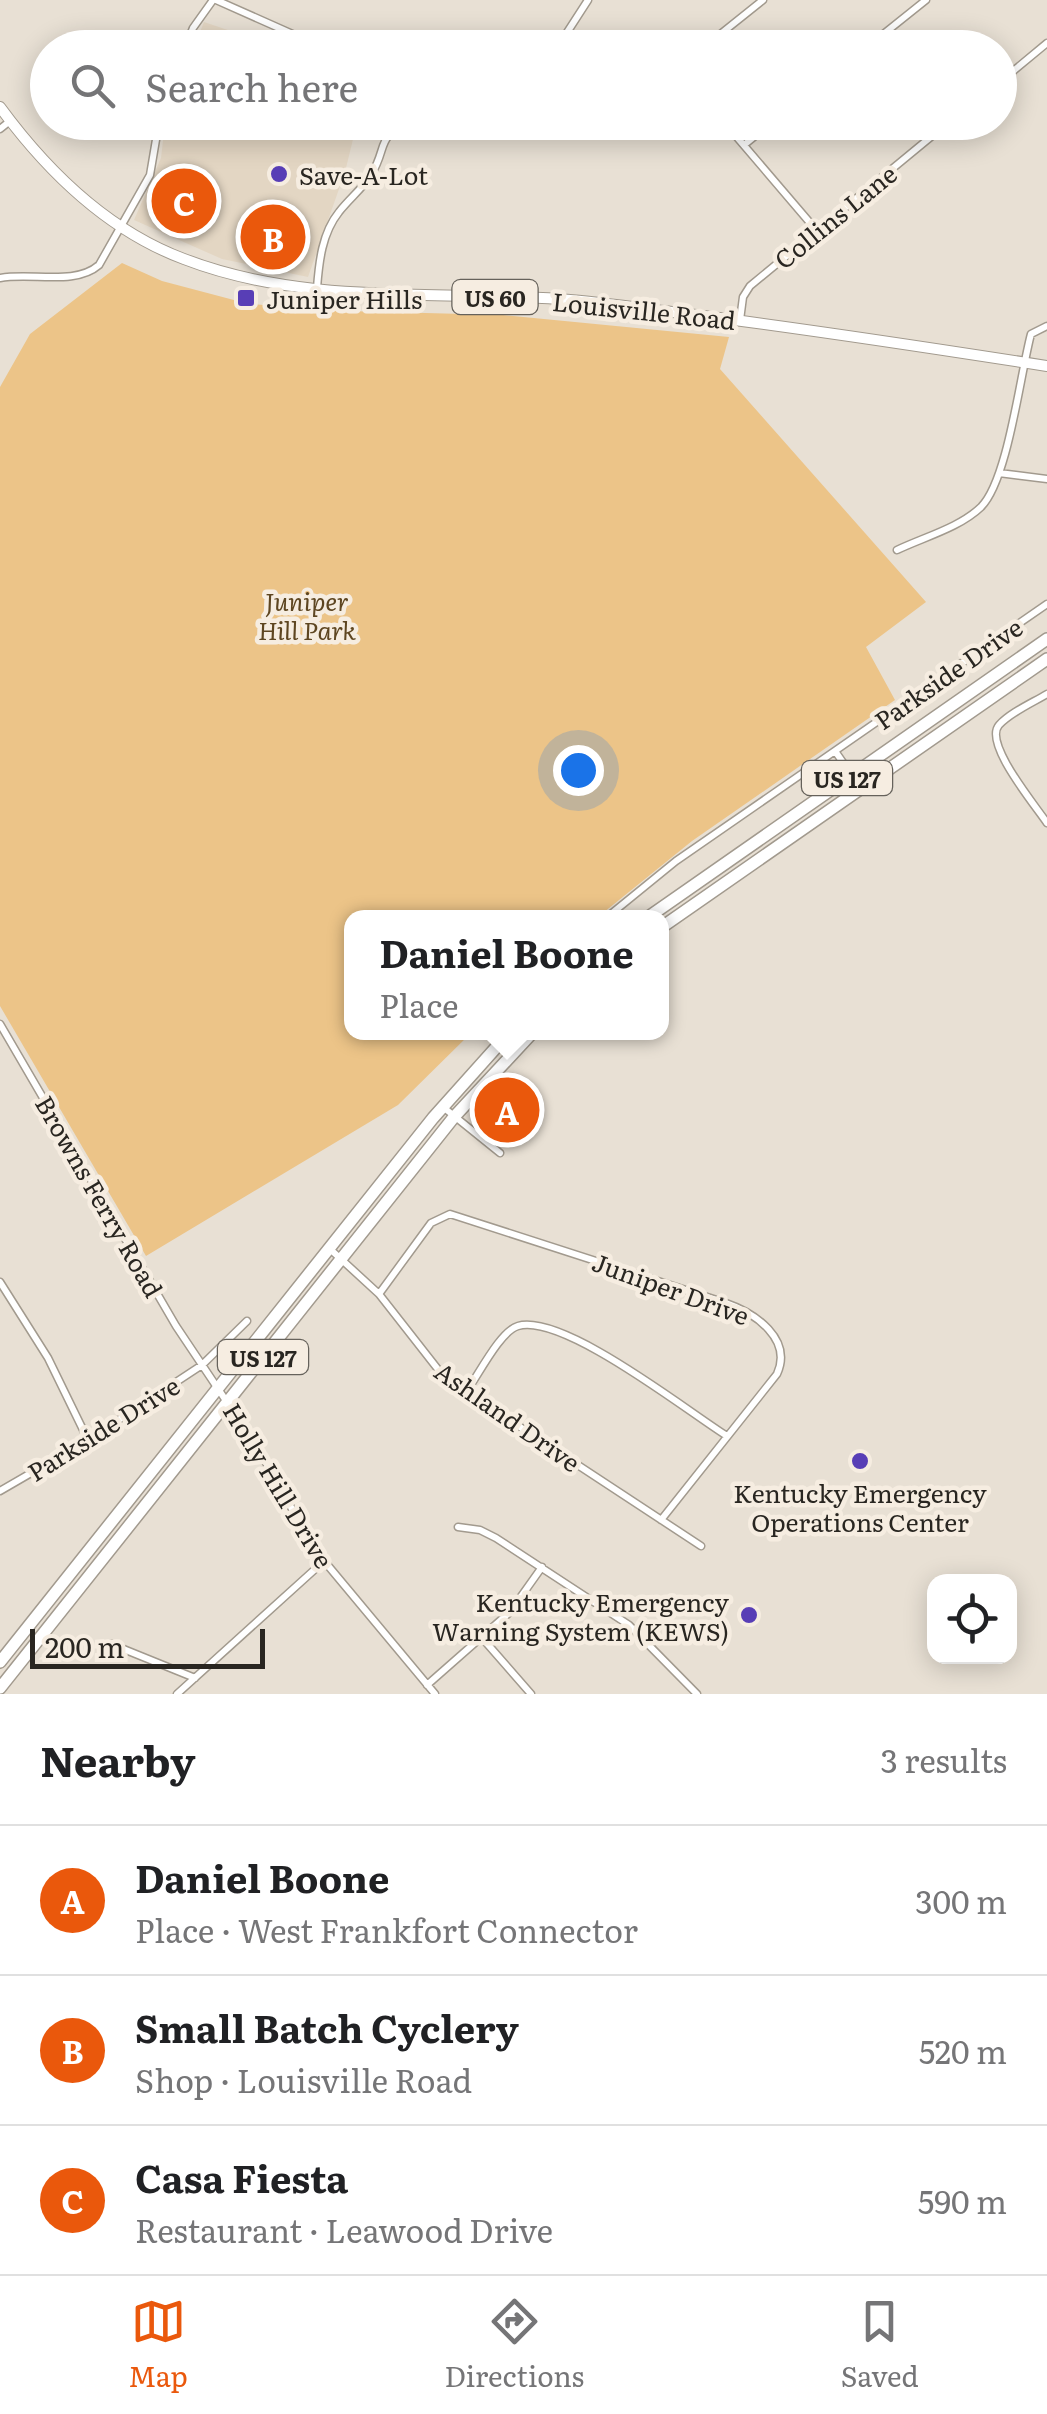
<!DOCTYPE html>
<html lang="en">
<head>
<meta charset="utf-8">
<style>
	body { margin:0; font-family:Literata,serif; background:#f2f2f2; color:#202124 }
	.controls { position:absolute; right:30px; bottom:30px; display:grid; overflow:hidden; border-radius:20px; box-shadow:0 5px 25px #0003 }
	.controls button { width:90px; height:90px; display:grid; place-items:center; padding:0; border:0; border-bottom:2px solid #e0e0e0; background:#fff; color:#202124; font:50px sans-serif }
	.scale { position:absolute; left:30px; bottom:25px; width:235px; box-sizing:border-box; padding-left:10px; border:5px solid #292621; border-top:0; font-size:28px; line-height:35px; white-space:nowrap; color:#292621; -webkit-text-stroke:8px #f6ede1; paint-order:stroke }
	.you { position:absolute; left:578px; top:770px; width:35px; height:35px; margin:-25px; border:8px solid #fff; border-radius:50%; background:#1a73e8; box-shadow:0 0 0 15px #1a73e833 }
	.badge { display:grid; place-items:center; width:65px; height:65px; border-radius:50%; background:#ea580c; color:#fff; font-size:32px; font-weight:700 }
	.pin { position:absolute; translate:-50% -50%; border:5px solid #fff; box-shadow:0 2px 10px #0006 }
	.popup { position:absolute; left:344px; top:910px; width:325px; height:130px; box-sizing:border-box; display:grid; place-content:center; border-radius:20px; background:#fff; filter:drop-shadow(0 2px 8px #0005); font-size:32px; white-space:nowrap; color:#757577 }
	.popup b { font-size:38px; color:#202124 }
	.popup::after { content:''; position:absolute; left:50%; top:100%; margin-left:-20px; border:20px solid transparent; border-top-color:#fff }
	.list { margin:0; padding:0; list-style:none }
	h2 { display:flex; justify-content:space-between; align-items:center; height:130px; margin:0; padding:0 40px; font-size:42px }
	h2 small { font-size:32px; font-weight:400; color:#757577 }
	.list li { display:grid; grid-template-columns:65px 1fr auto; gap:30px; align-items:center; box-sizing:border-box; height:150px; padding:0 40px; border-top:2px solid #e0e0e0 }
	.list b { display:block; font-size:38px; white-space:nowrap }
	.list p { margin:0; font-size:32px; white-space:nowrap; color:#757577 }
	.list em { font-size:32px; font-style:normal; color:#757577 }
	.icon { flex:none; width:55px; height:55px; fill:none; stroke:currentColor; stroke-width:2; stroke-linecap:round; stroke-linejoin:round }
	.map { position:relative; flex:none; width:1047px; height:1694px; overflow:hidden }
	.search { position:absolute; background:#fff; box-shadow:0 5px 25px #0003; left:30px; right:30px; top:30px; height:110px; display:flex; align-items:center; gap:25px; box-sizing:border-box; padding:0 35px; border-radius:55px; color:#757577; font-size:38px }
	.sheet { height:580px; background:#fff }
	nav { display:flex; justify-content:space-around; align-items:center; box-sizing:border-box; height:140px; border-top:2px solid #e0e0e0; background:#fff; font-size:28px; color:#757577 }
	nav a { display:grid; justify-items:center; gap:5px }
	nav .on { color:#ea580c }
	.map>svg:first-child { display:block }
	.built { fill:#e3d6c3 }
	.green { fill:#ecc488 }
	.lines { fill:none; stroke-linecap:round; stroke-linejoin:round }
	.minor-casing { stroke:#a29a8e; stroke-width:9 }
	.primary-casing { stroke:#a29a8e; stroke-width:12 }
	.trunk-casing { stroke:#a29a8e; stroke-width:14 }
	.minor { stroke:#fff; stroke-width:6 }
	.primary { stroke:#fff; stroke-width:10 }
	.trunk { stroke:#fff; stroke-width:11 }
	.poi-dot { fill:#583eb6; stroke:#f6ede1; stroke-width:4 }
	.labels { text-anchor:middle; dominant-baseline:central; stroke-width:9; stroke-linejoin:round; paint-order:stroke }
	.shield { fill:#f6ede1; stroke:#66625b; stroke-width:2.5 }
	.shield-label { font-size:22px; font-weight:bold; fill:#292621 }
	.poi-label { font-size:25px; fill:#292621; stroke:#f6ede1; text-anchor:start }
	.street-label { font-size:25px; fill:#292621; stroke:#f6ede1 }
	.park-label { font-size:25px; font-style:italic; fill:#5e4621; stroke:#f6ede1 }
</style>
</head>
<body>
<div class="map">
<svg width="1047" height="1694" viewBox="0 0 1047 1694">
	<rect width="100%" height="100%" fill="#e8e0d4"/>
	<!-- built -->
	<path class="built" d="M204,22L278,47H194Z
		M165,123H357L345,172L308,277L222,259L134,220L161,158Z"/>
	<!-- green -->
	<path class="green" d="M122,263L162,281L249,304L347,311L503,315L729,337L720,369L926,602L866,647L895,700L692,841L598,917L352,918V1032L471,1033L398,1105L146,1256L0,1006V387L30,334Z"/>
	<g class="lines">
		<!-- minor casing -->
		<g class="minor-casing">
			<path id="minor" d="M216,0L324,48
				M185,48L193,28L213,0
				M557,48L588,0
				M703,48L763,0
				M866,48L926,0
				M1000,82L1047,43
				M724,122L817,231
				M0,129L10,121
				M744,145L772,122
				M0,278C31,272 75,286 99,265L150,175L159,122
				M317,288C319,262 322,233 339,212C349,199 362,189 371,175C389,146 374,136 413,122
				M740,320L743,297L750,286L949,122
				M999,473L1047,479
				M897,550C924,537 959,528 981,507C1008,480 1020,375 1031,334L1047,326
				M1047,694C1032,703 1011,712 999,725C983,743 1035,805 1047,823
				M835,751L860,787
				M606,918L676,861L1047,604
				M0,1024L176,1326L259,1450L315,1550L435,1694
				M443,1107L500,1153
				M330,1249L379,1294L444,1377L701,1546
				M0,1282L48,1358L88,1440
				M379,1294L431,1223L450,1214L726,1303C755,1313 793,1339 777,1374L661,1520
				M466,1392C478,1376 500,1331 518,1326C563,1313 687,1411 727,1436
				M0,1491L88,1440L202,1365L247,1321
				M458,1527L480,1530L496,1538L629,1625L697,1694
				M483,1639L531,1694
				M111,1644L195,1678
				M427,1685L510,1612L542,1567
				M177,1694L323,1562"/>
		</g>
		<!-- primary casing -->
		<g class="primary-casing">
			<path id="primary" d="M0,107C47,171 109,231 184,259C303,305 435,291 559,299C599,302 640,308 680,313C802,328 925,347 1047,366"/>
		</g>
		<!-- trunk casing -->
		<g class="trunk-casing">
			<path id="trunk" d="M647,918L1047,639
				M662,927L1047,659
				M0,1662L433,1118L510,1032
				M0,1688L454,1117L533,1032"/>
		</g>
		<!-- minor -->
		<use href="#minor" class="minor"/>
		<!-- primary -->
		<use href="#primary" class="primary"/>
		<!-- trunk -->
		<use href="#trunk" class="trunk"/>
	</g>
	<!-- markers -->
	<g class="poi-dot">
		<circle cx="279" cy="174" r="10"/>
		<rect x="236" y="288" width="20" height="20" rx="5"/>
		<circle cx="860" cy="1461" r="10"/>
		<circle cx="749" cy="1615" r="10"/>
	</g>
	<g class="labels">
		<!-- shield labels -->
		<g class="shield">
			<rect x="452.5" y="280" width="85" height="34" rx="8"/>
			<rect x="802" y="761" width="90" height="34" rx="8"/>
			<rect x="218" y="1340" width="90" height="34" rx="8"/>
		</g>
		<g class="shield-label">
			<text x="495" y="297">US 60</text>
			<text x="847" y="778">US 127</text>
			<text x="263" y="1357">US 127</text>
		</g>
		<!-- poi labels -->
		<g class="poi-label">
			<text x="299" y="174">Save-A-Lot</text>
			<text x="266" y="298">Juniper Hills</text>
			<text x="860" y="1492" text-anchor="middle">Kentucky Emergency<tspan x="860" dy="29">Operations Center</tspan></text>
			<text x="729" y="1601" text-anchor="end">Kentucky Emergency<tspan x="729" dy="29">Warning System (KEWS)</tspan></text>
		</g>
		<!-- street labels -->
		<g class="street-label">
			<text transform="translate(835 216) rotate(-39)">Collins Lane</text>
			<text transform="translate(644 310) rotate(6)">Louisville Road</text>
			<text transform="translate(948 673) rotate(-35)">Parkside Drive</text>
			<text transform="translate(100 1196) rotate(60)">Browns Ferry Road</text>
			<text transform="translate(671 1288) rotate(20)">Juniper Drive</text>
			<text transform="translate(508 1416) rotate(35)">Ashland Drive</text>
			<text transform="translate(103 1428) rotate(-32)">Parkside Drive</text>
			<text transform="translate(279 1485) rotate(59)">Holly Hill Drive</text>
		</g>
		<!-- park labels -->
		<g class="park-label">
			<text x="307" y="600">Juniper<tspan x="307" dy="29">Hill Park</tspan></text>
		</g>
	</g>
</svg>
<div class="controls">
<button><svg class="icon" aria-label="locate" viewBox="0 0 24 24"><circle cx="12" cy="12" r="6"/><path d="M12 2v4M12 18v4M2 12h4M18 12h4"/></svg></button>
</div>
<div class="scale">200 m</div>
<div class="you"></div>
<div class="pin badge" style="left:507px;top:1110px">A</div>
<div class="popup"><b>Daniel Boone</b>Place</div>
<div class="pin badge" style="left:273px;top:237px">B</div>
<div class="pin badge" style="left:184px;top:201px">C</div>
<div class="search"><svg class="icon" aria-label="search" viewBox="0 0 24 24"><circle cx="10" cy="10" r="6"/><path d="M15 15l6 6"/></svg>Search here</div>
</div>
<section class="sheet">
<h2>Nearby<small>3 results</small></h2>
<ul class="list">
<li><span class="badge">A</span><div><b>Daniel Boone</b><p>Place · West Frankfort Connector</p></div><em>300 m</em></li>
<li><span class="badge">B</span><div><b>Small Batch Cyclery</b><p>Shop · Louisville Road</p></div><em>520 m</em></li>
<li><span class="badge">C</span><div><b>Casa Fiesta</b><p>Restaurant · Leawood Drive</p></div><em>590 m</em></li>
</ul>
</section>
<nav>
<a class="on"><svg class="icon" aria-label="map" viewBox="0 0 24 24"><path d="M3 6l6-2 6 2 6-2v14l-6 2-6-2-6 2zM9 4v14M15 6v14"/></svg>Map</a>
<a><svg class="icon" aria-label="directions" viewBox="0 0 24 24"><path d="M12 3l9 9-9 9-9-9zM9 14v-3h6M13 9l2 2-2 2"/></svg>Directions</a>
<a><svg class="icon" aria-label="saved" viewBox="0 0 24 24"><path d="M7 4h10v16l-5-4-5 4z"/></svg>Saved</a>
</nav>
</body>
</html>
